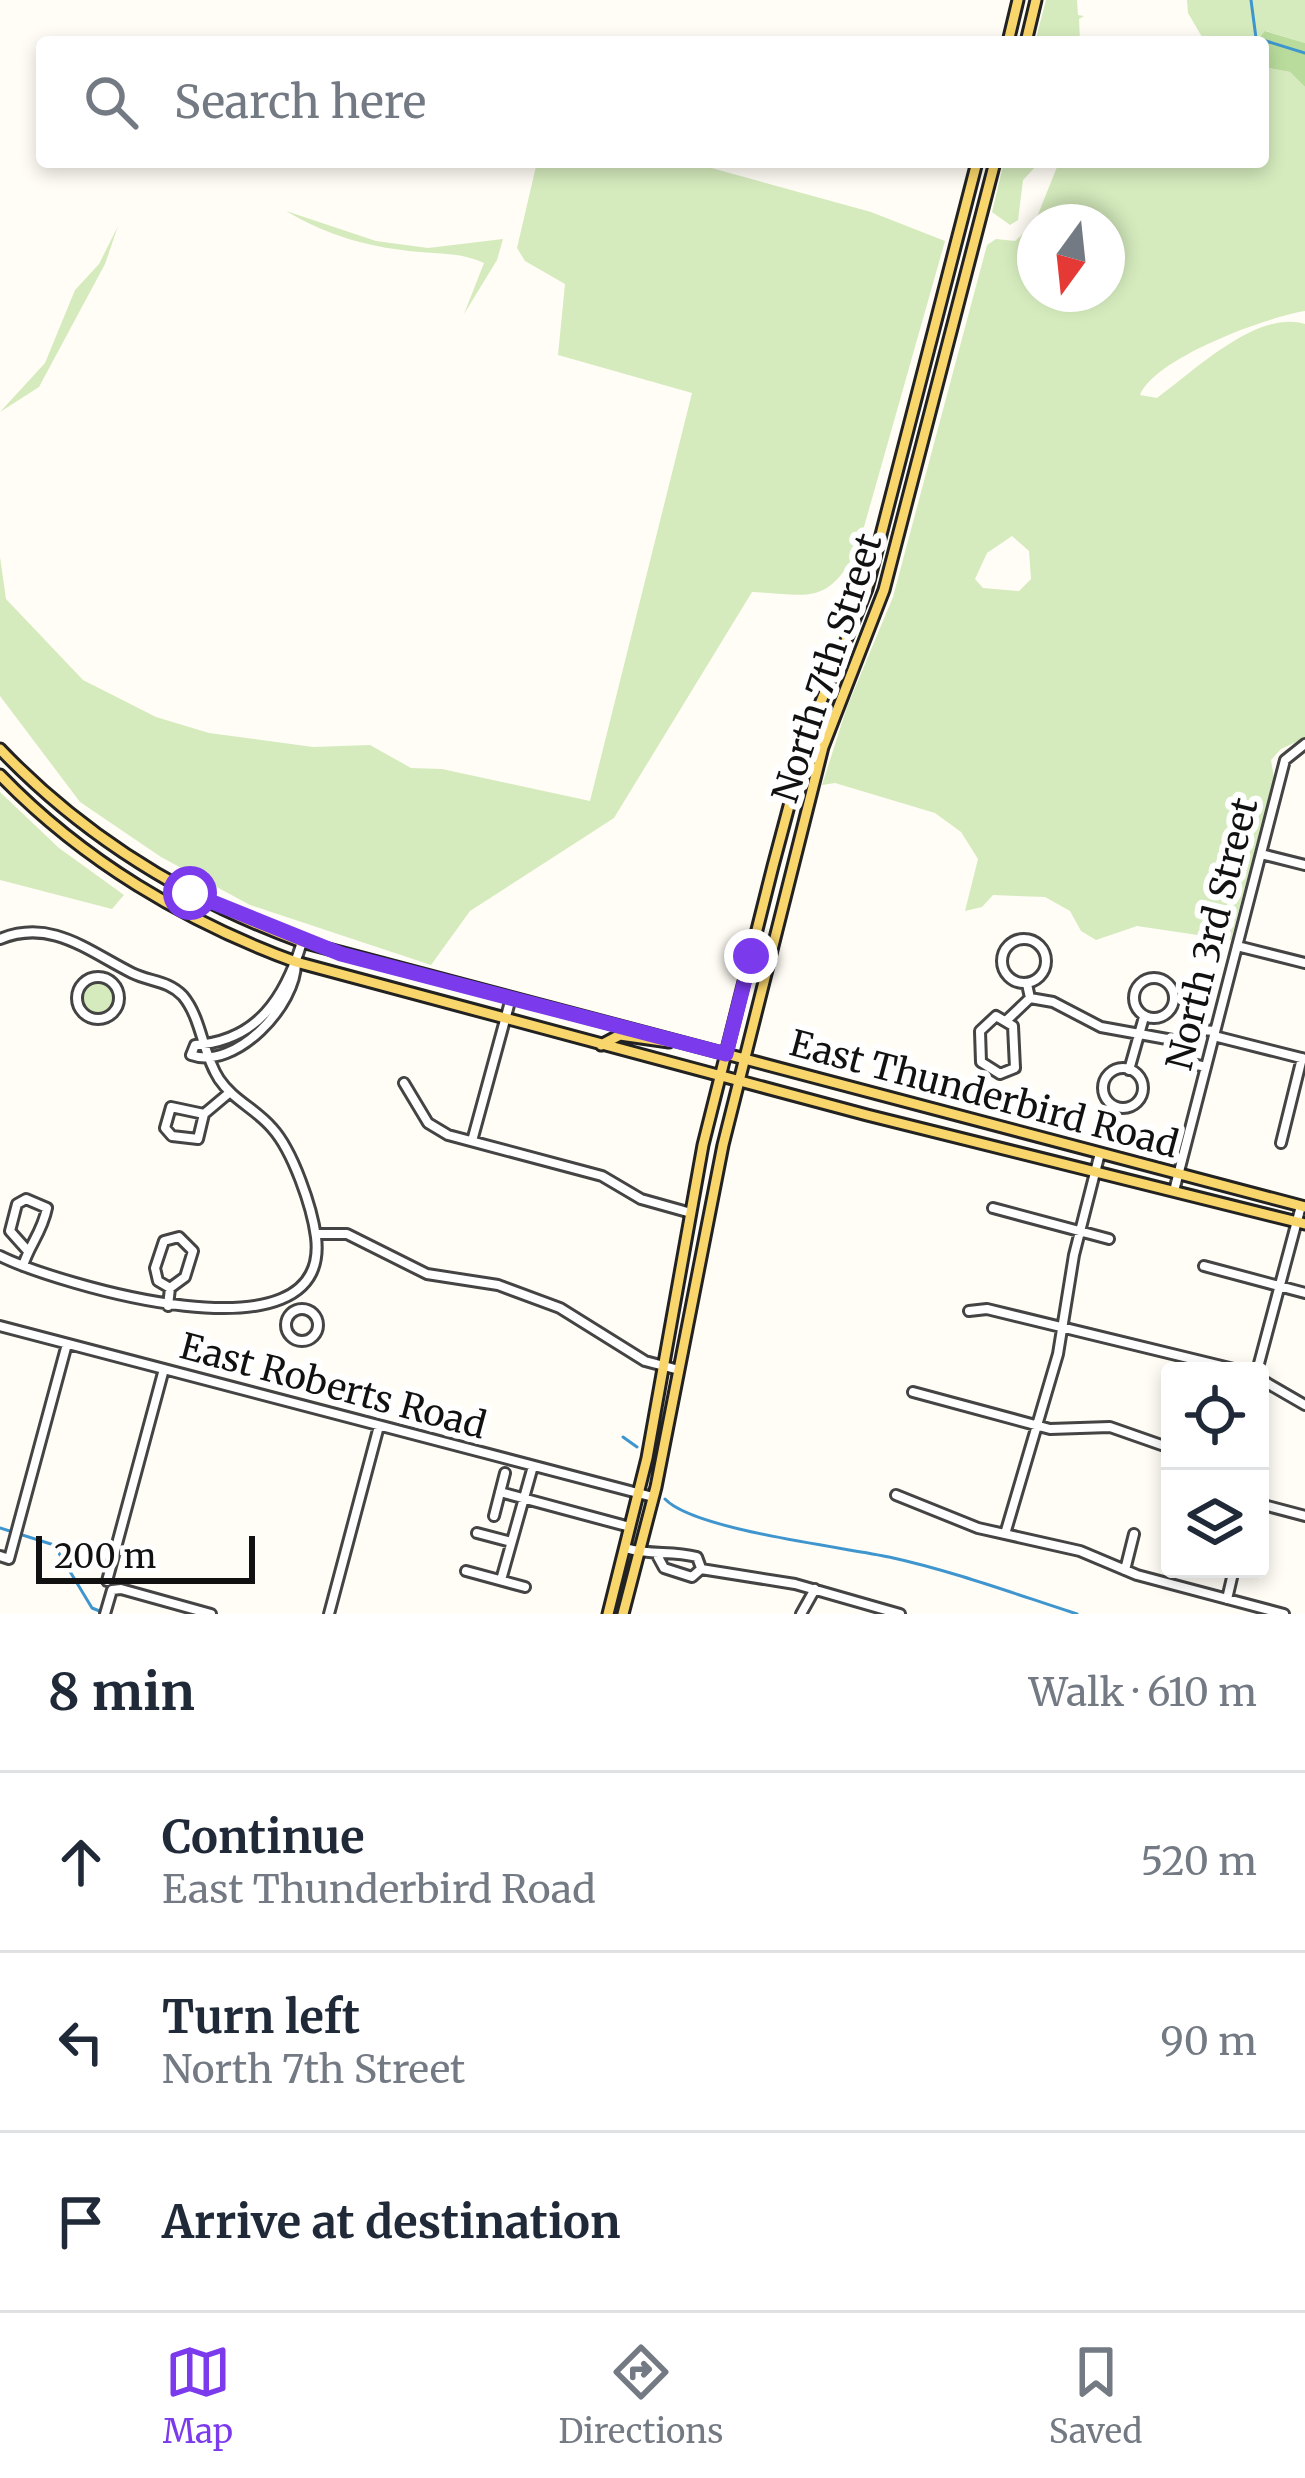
<!DOCTYPE html>
<html lang="en">
<head>
<meta charset="utf-8">
<style>
	body { margin:0; font-family:Merriweather,serif; background:#f6f6f7; color:#1f2937 }
	.controls { position:absolute; right:36px; bottom:36px; display:grid; overflow:hidden; border-radius:12px; box-shadow:0 6px 18px #0003 }
	.controls button { width:108px; height:108px; display:grid; place-items:center; padding:0; border:0; border-bottom:3px solid #e0e1e3; background:#fff; color:#1f2937; font:60px sans-serif }
	.compass { position:absolute; left:1017px; top:204px; width:108px; height:108px; border-radius:50%; background:#fff; box-shadow:0 6px 18px #0003; rotate:195deg }
	.scale { position:absolute; left:36px; bottom:30px; width:219px; box-sizing:border-box; padding-left:12px; border:6px solid #111; border-top:0; font-size:33px; line-height:42px; white-space:nowrap; color:#111; -webkit-text-stroke:9px #fff; paint-order:stroke }
	.stop { position:absolute; width:36px; height:36px; margin:-27px; border:9px solid #7c3aed; border-radius:50%; background:#fff }
	.stop.end { background:#7c3aed; border-color:#fff; box-shadow:0 3px 12px #0008 }
	.list { margin:0; padding:0; list-style:none }
	h2 { display:flex; justify-content:space-between; align-items:center; height:156px; margin:0; padding:0 48px; font-size:51px }
	h2 small { font-size:39px; font-weight:400; color:#747a83 }
	.list li { display:grid; grid-template-columns:78px 1fr auto; gap:36px; align-items:center; box-sizing:border-box; height:180px; padding:0 48px; border-top:3px solid #e0e1e3 }
	.list b { display:block; font-size:45px; white-space:nowrap }
	.list p { margin:0; font-size:39px; white-space:nowrap; color:#747a83 }
	.list em { font-size:39px; font-style:normal; color:#747a83 }
	.icon { flex:none; width:66px; height:66px; fill:none; stroke:currentColor; stroke-width:2; stroke-linecap:round; stroke-linejoin:round }
	.map { position:relative; flex:none; width:1305px; height:1614px; overflow:hidden }
	.search { position:absolute; background:#fff; box-shadow:0 6px 18px #0003; left:36px; right:36px; top:36px; height:132px; display:flex; align-items:center; gap:30px; box-sizing:border-box; padding:0 42px; border-radius:12px; color:#747a83; font-size:45px }
	.sheet { height:696px; background:#fff }
	nav { display:flex; justify-content:space-around; align-items:center; box-sizing:border-box; height:168px; border-top:3px solid #e0e1e3; background:#fff; font-size:33px; color:#747a83 }
	nav a { display:grid; justify-items:center; gap:6px }
	nav .on { color:#7c3aed }
	.map>svg:first-child { display:block }
	.green { fill:#d5ebbd; fill-rule:evenodd }
	.forest { fill:#b9dc9c }
	.lines { fill:none; stroke-linecap:round; stroke-linejoin:round }
	.stream { stroke:#3f96cf; stroke-width:3 }
	.minor-casing { stroke:#444; stroke-width:14 }
	.major-casing { stroke:#222; stroke-width:15 }
	.minor { stroke:#fff; stroke-width:8 }
	.major { stroke:#f9d66b; stroke-width:9 }
	.route { stroke:#7c3aed; stroke-width:15 }
	.labels { text-anchor:middle; dominant-baseline:central; stroke-width:12; stroke-linejoin:round; paint-order:stroke }
	.street-label { font-size:36px; fill:#111; stroke:#fff }
</style>
</head>
<body>
<div class="map">
<svg width="1305" height="1614" viewBox="0 0 1305 1614">
	<rect width="100%" height="100%" fill="#fffdf5"/>
	<!-- green -->
	<path class="green" d="M1046,0H1077L1078,15L1084,16L1079,19L1080,42H1035Z
		M1187,0H1305V43L1266,31L1256,42H1205L1188,13Z
		M1263,67L1290,72L1305,87V311C1267,317 1155,358 1140,395L1157,398C1193,372 1257,309 1305,324V738L1281,749L1271,760L1274,778L1231,940L1137,926L1096,940L1081,931L1070,911L1045,897L993,895L982,907L965,911L978,859L961,832L935,813L835,783L822,785L847,707L893,597L987,245L996,239L1015,241L1035,223V294H1107V222H1035L1059,162H1263ZM1012,536L1029,551L1031,579L1019,591L983,588L975,579L987,553Z
		M537,162H690L871,212L945,241L858,548C827,606 811,595 752,592L614,818L470,911L431,965L250,905L161,857L80,802L0,696V557L6,599L83,680L156,717L209,733L313,747L370,745L411,768L442,769L590,801L692,393L558,355L565,284L525,261L517,248Z
		M1004,162H1040L1023,180L1018,220L1010,225L992,212Z
		M286,211L376,241L428,248L503,239L497,260L464,314L484,263C462,253 443,254 420,252C371,248 328,236 286,211Z
		M118,226L105,264L39,387L0,412L45,363L75,290L99,264Z
		M0,792L59,848L124,895L112,909L0,880Z
		M77 998a21 21 0 1 1 42 0a21 21 0 1 1-42 0Z"/>
	<!-- forest -->
	<path class="forest" d="M1265,31L1305,43V87L1290,72L1263,67V42H1256Z"/>
	<g class="lines">
		<!-- stream -->
		<path class="stream" d="M1251,0L1256,38L1305,53
			M623,1437L637,1447
			M665,1499C694,1530 843,1547 889,1557C953,1571 1015,1594 1077,1614
			M0,1528L54,1545L92,1608L102,1612"/>
		<!-- minor casing -->
		<g class="minor-casing">
			<path id="minor" d="M1261,854L1305,865
				M0,939C51,918 88,951 132,973C150,982 168,980 183,996C202,1019 202,1053 219,1079C233,1100 256,1109 272,1128C293,1151 312,1207 316,1237C332,1368 55,1283 0,1256
				M1002 961a22 22 0 1 1 44 0a22 22 0 1 1-44 0Z
				M1237,946L1305,963
				M296,962C297,1005 235,1071 191,1055L195,1045C257,1041 285,998 302,942
				M77 998a21 21 0 1 1 42 0a21 21 0 1 1-42 0Z
				M1134 998a20 20 0 1 1 40 0a20 20 0 1 1-40 0Z
				M1030,998L1053,1002L1101,1027L1178,1041
				M996,1016L1013,1026L1015,1068L1000,1074L981,1062L980,1031Z
				M1008,1019L1030,998L1027,984
				M1214,1036L1305,1059
				M1206,1067L1184,1062L1176,1045L1186,1029L1215,1031
				M1103 1088a20 20 0 1 1 40 0a20 20 0 1 1-40 0Z
				M1129,1070L1144,1017
				M404,1083L428,1123L448,1135L602,1176L641,1199L691,1213
				M204,1114L171,1107L165,1128L172,1136L198,1139L204,1114L229,1093
				M472,1141L511,998
				M1281,1143L1302,1058
				M1174,1191L1285,760L1305,744
				M993,1208L1109,1239
				M316,1234H347L427,1274L498,1285L560,1308L645,1361L679,1370
				M23,1266C29,1245 42,1233 47,1208L26,1199L17,1204L10,1231L27,1250
				M1204,1266L1305,1293
				M168,1306L170,1288L185,1277L193,1251L179,1237L164,1241L155,1268L158,1281L170,1288
				M286 1325a16 16 0 1 1 32 0a16 16 0 1 1-32 0Z
				M969,1311L987,1309L1242,1371
				M0,1326L653,1497
				M1257,1371L1301,1206
				M1260,1379L1305,1405
				M913,1392L1050,1429L1110,1427L1170,1448
				M500,1492L630,1527
				M896,1495L978,1528L1080,1551L1137,1575L1284,1614
				M1260,1504L1305,1516
				M494,1516L505,1473
				M477,1533L511,1542
				M1005,1534L1058,1354L1074,1255L1100,1153
				M625,1548C653,1556 670,1550 697,1557L701,1568
				M0,1556L9,1559L67,1344
				M658,1557L664,1568L692,1577L701,1569L795,1584L900,1614
				M1125,1570L1134,1534
				M466,1571L525,1587
				M501,1580L533,1466
				M107,1581L164,1369
				M1227,1599L1234,1569
				M105,1614L112,1590L121,1589L211,1614
				M329,1614L379,1426
				M801,1614L815,1589"/>
		</g>
		<!-- major casing -->
		<g class="major-casing">
			<path id="major" d="M1008,42L1018,0
				M1026,42L1036,0
				M0,749C85,838 187,900 302,942L1305,1207
				M0,775C82,860 186,922 296,962L867,1115L1305,1224
				M601,1045L620,1035L669,1042
				M608,1614L647,1458L703,1145L773,866L809,731L867,589L977,162
				M623,1614L656,1487L723,1145L823,747L884,590L995,162"/>
		</g>
		<!-- minor -->
		<use href="#minor" class="minor"/>
		<!-- major -->
		<use href="#major" class="major"/>
	</g>
	<g class="lines">
		<!-- route -->
		<path class="route" d="M190,893L341,954L726,1054L751,956"/>
	</g>
	<g class="labels">
		<!-- street labels -->
		<g class="street-label">
			<text transform="translate(827 668) rotate(-72)">North 7th Street</text>
			<text transform="translate(1212 934) rotate(-76)">North 3rd Street</text>
			<text transform="translate(984 1094) rotate(15)">East Thunderbird Road</text>
			<text transform="translate(333 1386) rotate(15)">East Roberts Road</text>
		</g>
	</g>
</svg>
<div class="controls">
<button><svg class="icon" aria-label="locate" viewBox="0 0 24 24"><circle cx="12" cy="12" r="6"/><path d="M12 2v4M12 18v4M2 12h4M18 12h4"/></svg></button>
<button><svg class="icon" aria-label="layers" viewBox="0 0 24 24"><path d="M12 4l9 5-9 5-9-5zM3 14l9 5 9-5"/></svg></button>
</div>
<svg class="compass" viewBox="-18 -18 36 36"><path d="M0-13l5 13h-10z" fill="#e53935"/><path d="M0 13l5-13h-10z" fill="#747a83"/></svg>
<div class="scale">200 m</div>
<div class="stop" style="left:190px;top:893px"></div>
<div class="stop end" style="left:751px;top:956px"></div>
<div class="search"><svg class="icon" aria-label="search" viewBox="0 0 24 24"><circle cx="10" cy="10" r="6"/><path d="M15 15l6 6"/></svg>Search here</div>
</div>
<section class="sheet">
<h2>8 min<small>Walk · 610 m</small></h2>
<ul class="list">
<li><svg class="icon" aria-label="ahead" viewBox="0 0 24 24"><path d="M12 20V5M6 11l6-6 6 6"/></svg><div><b>Continue</b><p>East Thunderbird Road</p></div><em>520 m</em></li>
<li><svg class="icon" aria-label="left" viewBox="0 0 24 24"><path d="M17 20v-9H6M10 6l-5 5 5 5"/></svg><div><b>Turn left</b><p>North 7th Street</p></div><em>90 m</em></li>
<li><svg class="icon" aria-label="arrive" viewBox="0 0 24 24"><path d="M6 21V4h12l-3 4 3 4H6"/></svg><div><b>Arrive at destination</b></div></li>
</ul>
</section>
<nav>
<a class="on"><svg class="icon" aria-label="map" viewBox="0 0 24 24"><path d="M3 6l6-2 6 2 6-2v14l-6 2-6-2-6 2zM9 4v14M15 6v14"/></svg>Map</a>
<a><svg class="icon" aria-label="directions" viewBox="0 0 24 24"><path d="M12 3l9 9-9 9-9-9zM9 14v-3h6M13 9l2 2-2 2"/></svg>Directions</a>
<a><svg class="icon" aria-label="saved" viewBox="0 0 24 24"><path d="M7 4h10v16l-5-4-5 4z"/></svg>Saved</a>
</nav>
</body>
</html>
